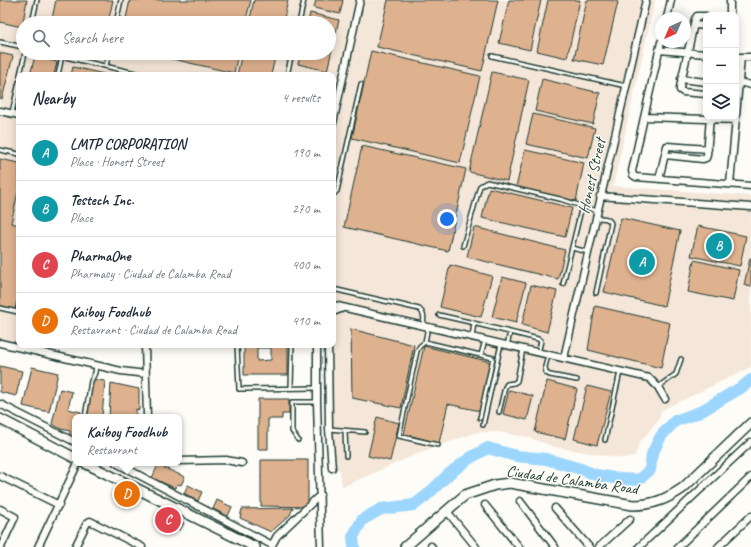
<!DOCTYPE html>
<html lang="en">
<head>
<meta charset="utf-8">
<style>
	body { margin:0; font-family:Caveat,sans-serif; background:#f6f6f7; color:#1f2937 }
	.controls { position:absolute; right:12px; top:12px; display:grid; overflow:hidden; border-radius:8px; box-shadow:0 2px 10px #0003 }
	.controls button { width:36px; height:36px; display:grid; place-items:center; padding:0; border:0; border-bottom:1px solid #e0e1e3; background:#fff; color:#1f2937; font:20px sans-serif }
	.compass { position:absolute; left:655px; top:12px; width:36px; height:36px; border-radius:50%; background:#fff; box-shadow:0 2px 10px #0003; rotate:224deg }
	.you { position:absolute; left:447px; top:219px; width:14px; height:14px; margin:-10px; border:3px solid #fff; border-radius:50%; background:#1a73e8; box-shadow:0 0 0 6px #1a73e833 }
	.badge { display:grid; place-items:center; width:26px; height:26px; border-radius:50%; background:#0f766e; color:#fff; font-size:13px; font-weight:700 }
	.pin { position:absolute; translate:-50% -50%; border:2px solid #fff; box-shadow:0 1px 4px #0006 }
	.popup { position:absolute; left:72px; top:414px; width:110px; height:52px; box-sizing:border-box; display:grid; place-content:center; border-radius:8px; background:#fff; filter:drop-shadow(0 1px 3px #0005); font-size:13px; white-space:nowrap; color:#747a83 }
	.popup b { font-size:15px; color:#1f2937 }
	.popup::after { content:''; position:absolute; left:50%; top:100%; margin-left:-8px; border:8px solid transparent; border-top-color:#fff }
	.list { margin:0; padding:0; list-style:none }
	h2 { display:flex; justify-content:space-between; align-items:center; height:52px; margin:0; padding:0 16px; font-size:17px }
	h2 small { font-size:13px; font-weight:400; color:#747a83 }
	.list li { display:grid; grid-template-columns:26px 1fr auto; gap:12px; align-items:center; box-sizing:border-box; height:56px; padding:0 16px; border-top:1px solid #e0e1e3 }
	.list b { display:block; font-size:15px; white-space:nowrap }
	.list p { margin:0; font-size:13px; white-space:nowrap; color:#747a83 }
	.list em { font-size:13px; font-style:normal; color:#747a83 }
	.icon { flex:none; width:22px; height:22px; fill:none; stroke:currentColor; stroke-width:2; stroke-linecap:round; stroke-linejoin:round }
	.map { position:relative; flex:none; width:751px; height:547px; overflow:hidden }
	.search { position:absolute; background:#fff; box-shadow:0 2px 10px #0003; left:16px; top:16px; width:320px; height:44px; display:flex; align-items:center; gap:10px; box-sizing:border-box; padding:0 14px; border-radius:22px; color:#747a83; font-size:15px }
	.panel { position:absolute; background:#fff; box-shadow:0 2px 10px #0003; left:16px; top:72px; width:320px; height:276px; border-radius:8px }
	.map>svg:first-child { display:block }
	.built { fill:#f4e6d8; fill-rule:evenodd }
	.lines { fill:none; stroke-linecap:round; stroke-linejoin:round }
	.river { stroke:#9dd6fd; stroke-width:12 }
	.building { fill:#deb18f; stroke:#1f3d34; fill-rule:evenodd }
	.lane-casing { stroke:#1f3d34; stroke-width:6 }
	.street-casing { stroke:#1f3d34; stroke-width:9 }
	.secondary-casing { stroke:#1f3d34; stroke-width:12 }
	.lane { stroke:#fdfcf7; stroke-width:3 }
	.street { stroke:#fdfcf7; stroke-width:6 }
	.secondary { stroke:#fdfcf7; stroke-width:9 }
	.labels { text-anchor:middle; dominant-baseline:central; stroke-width:3; stroke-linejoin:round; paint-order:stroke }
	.street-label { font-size:16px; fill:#1f3d34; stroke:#fdfcf7 }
</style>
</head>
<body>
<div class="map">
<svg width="751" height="547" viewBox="0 0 751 547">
	<rect width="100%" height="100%" fill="#fdfcf7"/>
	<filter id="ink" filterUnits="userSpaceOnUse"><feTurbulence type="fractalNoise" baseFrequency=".025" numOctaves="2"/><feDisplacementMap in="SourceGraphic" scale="8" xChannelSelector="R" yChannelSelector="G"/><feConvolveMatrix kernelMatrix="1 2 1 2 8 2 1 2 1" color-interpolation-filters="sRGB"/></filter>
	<g filter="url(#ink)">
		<!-- built -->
		<path class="built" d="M0,0H655L613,186L751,196V367L662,410L658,420L640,442L634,457L620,458L555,447L527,437L499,432H477L421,452L342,487L340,469L327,472L324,345H333V75H19V344L0,340ZM23,23H329V53H23Z"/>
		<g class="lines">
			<!-- river -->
			<path class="river" d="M354,547L353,537L362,520L381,509L414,505L426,496L450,473L470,458L488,448L516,456L546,459L581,469L596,475L620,479L638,480L650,470L652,454L661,436L675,421L700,412L742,387L751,380"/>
		</g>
		<!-- building -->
		<path class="building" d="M0,0H27L22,27L0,22Z
			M56,0H113L108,23H51Z
			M130,0H251L245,23H125Z
			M254,0H288L283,23H249Z
			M316,0H343L340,14L314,8Z
			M388,0H498L482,71L377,47Z
			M509,0H541L530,50L499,43Z
			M548,0H580L567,58L537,51Z
			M587,0H611L618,2L603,65L574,59Z
			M310,13L339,20L327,71L298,64L301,53H329V23H308Z
			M371,51L480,76L460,163L352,138Z
			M0,53L13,56L2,99L0,98Z
			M146,53H238L234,73Z
			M242,53H276L271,75H237Z
			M35,56L57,62L54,75H30Z
			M73,67L109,75H71Z
			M492,72L529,80L507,181L469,172Z
			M542,79L600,93L593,124L535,111Z
			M533,114L595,128L588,158L526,144Z
			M362,146L466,169L448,251L344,227Z
			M525,150L584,163L576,201L516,187Z
			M0,159L19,163V188L11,223L19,225V293L15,309L0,306Z
			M489,188L572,208L565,237L482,218Z
			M621,218L680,231L664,306L604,292Z
			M698,226L746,236L740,266L691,256Z
			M474,227L565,250L558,279L467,257Z
			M750,258H751V287L744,285Z
			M694,260L739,270L733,301L688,292Z
			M450,265L492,276L481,317L440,307Z
			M502,277L526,283L516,323L492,317Z
			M531,285L557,291L547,332L522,325Z
			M595,306L670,323L661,368L588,350Z
			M351,329L414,345L401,408L352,398Z
			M244,345H288V375H244ZM257,348H271V360L257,361Z
			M424,346L491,362L480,411L448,404L439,443L404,434Z
			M0,366L22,371L16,396L0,392Z
			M32,367L58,373L49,412L23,406Z
			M90,379L105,381L102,417H86Z
			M547,381L577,389L565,439L535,432Z
			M111,383L139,389V410L136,409V417H109Z
			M587,386L611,392L597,445L574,439Z
			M60,389L72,392L68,409L81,412V417H75V439L70,436V431L61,429L52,424Z
			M509,390L533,396L527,420L503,414Z
			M258,399H289V414H282V419H268V449H258Z
			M377,417L399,423L390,461L368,456Z
			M261,460H308V507L261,506Z
			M158,465L185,477L181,485L177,484L175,488L152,478Z
			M188,485L202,492L198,501L184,493Z
			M217,500L232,507L228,516L213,509Z
			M293,508L290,515L271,532L240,518L242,509Z
			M163,513L184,523L180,530L160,520Z"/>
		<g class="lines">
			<!-- lane casing -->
			<g class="lane-casing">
				<path id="lane" d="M32,23L37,0
					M116,23L121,0
					M299,23L304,0
					M0,42L23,47
					M48,53L144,75
					M492,56L626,86
					M106,66L109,53
					M20,75L25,53
					M58,75L62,56
					M287,75L292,53
					M12,113L19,82
					M0,150L19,154
					M333,195L337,191L361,84
					M595,218C601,218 608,217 611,223L596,293
					M463,246L480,186L487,182L560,199L597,211
					M572,248L588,252
					M563,284L582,206
					M333,289L419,309C425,314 424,318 423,326
					M0,308L18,312L19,308
					M439,315L474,323
					M428,327L425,342L420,346L417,351L399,436L438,445
					M472,337L474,323L477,324L538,339L541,341L538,353
					M425,342L493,358L480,418
					M237,345L239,389H244L317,388
					M507,346L510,332
					M481,355L485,340
					M548,355L545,367L546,373L550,375L577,380
					M658,387L676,374L681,359
					M291,388L292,345
					M499,412L505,387L507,384L514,383L517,381L523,349
					M85,417L91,381L95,373L96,365
					M483,425L501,344
					M329,429L365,432
					M345,431L346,456
					M298,440L292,431V402H317
					M605,440L620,372"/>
			</g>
			<!-- street casing -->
			<g class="street-casing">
				<path id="street" d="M730,15V0
					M706,16H697L695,19L680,87V90L683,92L706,94
					M667,18L671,0
					M695,25L706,26
					M661,42L632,171L633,175L636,177L751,186
					M659,50L706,54
					M736,57H751
					M681,79L706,82
					M739,82L751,85
					M0,111L19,115
					M736,116L741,57
					M645,117L736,120
					M333,123L360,0
					M665,155L703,159L706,158L707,155L710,117
					M659,179L667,146L708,149
					M730,184L736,118
					M600,196L751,207
					M333,305L649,378L658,387L665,399
					M333,312L343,308
					M0,343L121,371L146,374
					M145,345L147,417
					M317,345V402L321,547
					M328,345L329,429L332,468
					M564,358L646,0
					M0,404L75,442
					M179,461L226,460L242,463
					M116,463L272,545L277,536L320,495
					M0,476L59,505
					M520,501L555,547
					M485,505L519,547
					M555,508L589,547
					M0,509L15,517L1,547
					M446,510L476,547
					M431,546L432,547
					M38,547L78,463
					M75,547L87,523L90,521L142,547
					M599,547L630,519
					M639,547L751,442
					M678,547L751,477
					M718,547L751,516"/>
			</g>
			<!-- secondary casing -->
			<g class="secondary-casing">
				<path id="secondary" d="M0,419L75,458
					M85,463L255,547
					M405,547L465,495L495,485L510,483L633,505C653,505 667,499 683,488L751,423"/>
			</g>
			<!-- lane -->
			<use href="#lane" class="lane"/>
			<!-- street -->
			<use href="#street" class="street"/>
			<!-- secondary -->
			<use href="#secondary" class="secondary"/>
		</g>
	</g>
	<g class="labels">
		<!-- street labels -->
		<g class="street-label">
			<text transform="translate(592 176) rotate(-77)">Honest Street</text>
			<text transform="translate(572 480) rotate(8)">Ciudad de Calamba Road</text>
		</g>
	</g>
</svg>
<div class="controls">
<button>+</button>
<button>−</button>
<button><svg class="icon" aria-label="layers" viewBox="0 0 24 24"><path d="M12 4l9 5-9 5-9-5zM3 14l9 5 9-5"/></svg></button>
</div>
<svg class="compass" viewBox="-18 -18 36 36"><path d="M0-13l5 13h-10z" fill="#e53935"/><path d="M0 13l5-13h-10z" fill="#747a83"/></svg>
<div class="you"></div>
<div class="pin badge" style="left:642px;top:262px;background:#0f9aa8">A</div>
<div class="pin badge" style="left:719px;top:246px;background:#0f9aa8">B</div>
<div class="pin badge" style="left:168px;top:520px;background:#e0444e">C</div>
<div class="pin badge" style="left:127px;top:494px;background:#e8710a">D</div>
<div class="popup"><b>Kaiboy Foodhub</b>Restaurant</div>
<div class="search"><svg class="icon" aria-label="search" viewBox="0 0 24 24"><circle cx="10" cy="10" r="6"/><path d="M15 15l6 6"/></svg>Search here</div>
<section class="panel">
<h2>Nearby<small>4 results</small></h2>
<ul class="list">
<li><span class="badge" style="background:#0f9aa8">A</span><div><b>LMTP CORPORATION</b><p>Place · Honest Street</p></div><em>190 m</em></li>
<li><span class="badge" style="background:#0f9aa8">B</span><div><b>Testech Inc.</b><p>Place</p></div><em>270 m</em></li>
<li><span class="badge" style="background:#e0444e">C</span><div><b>PharmaOne</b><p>Pharmacy · Ciudad de Calamba Road</p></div><em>400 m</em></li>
<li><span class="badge" style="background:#e8710a">D</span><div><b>Kaiboy Foodhub</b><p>Restaurant · Ciudad de Calamba Road</p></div><em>410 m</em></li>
</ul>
</section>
</div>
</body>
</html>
